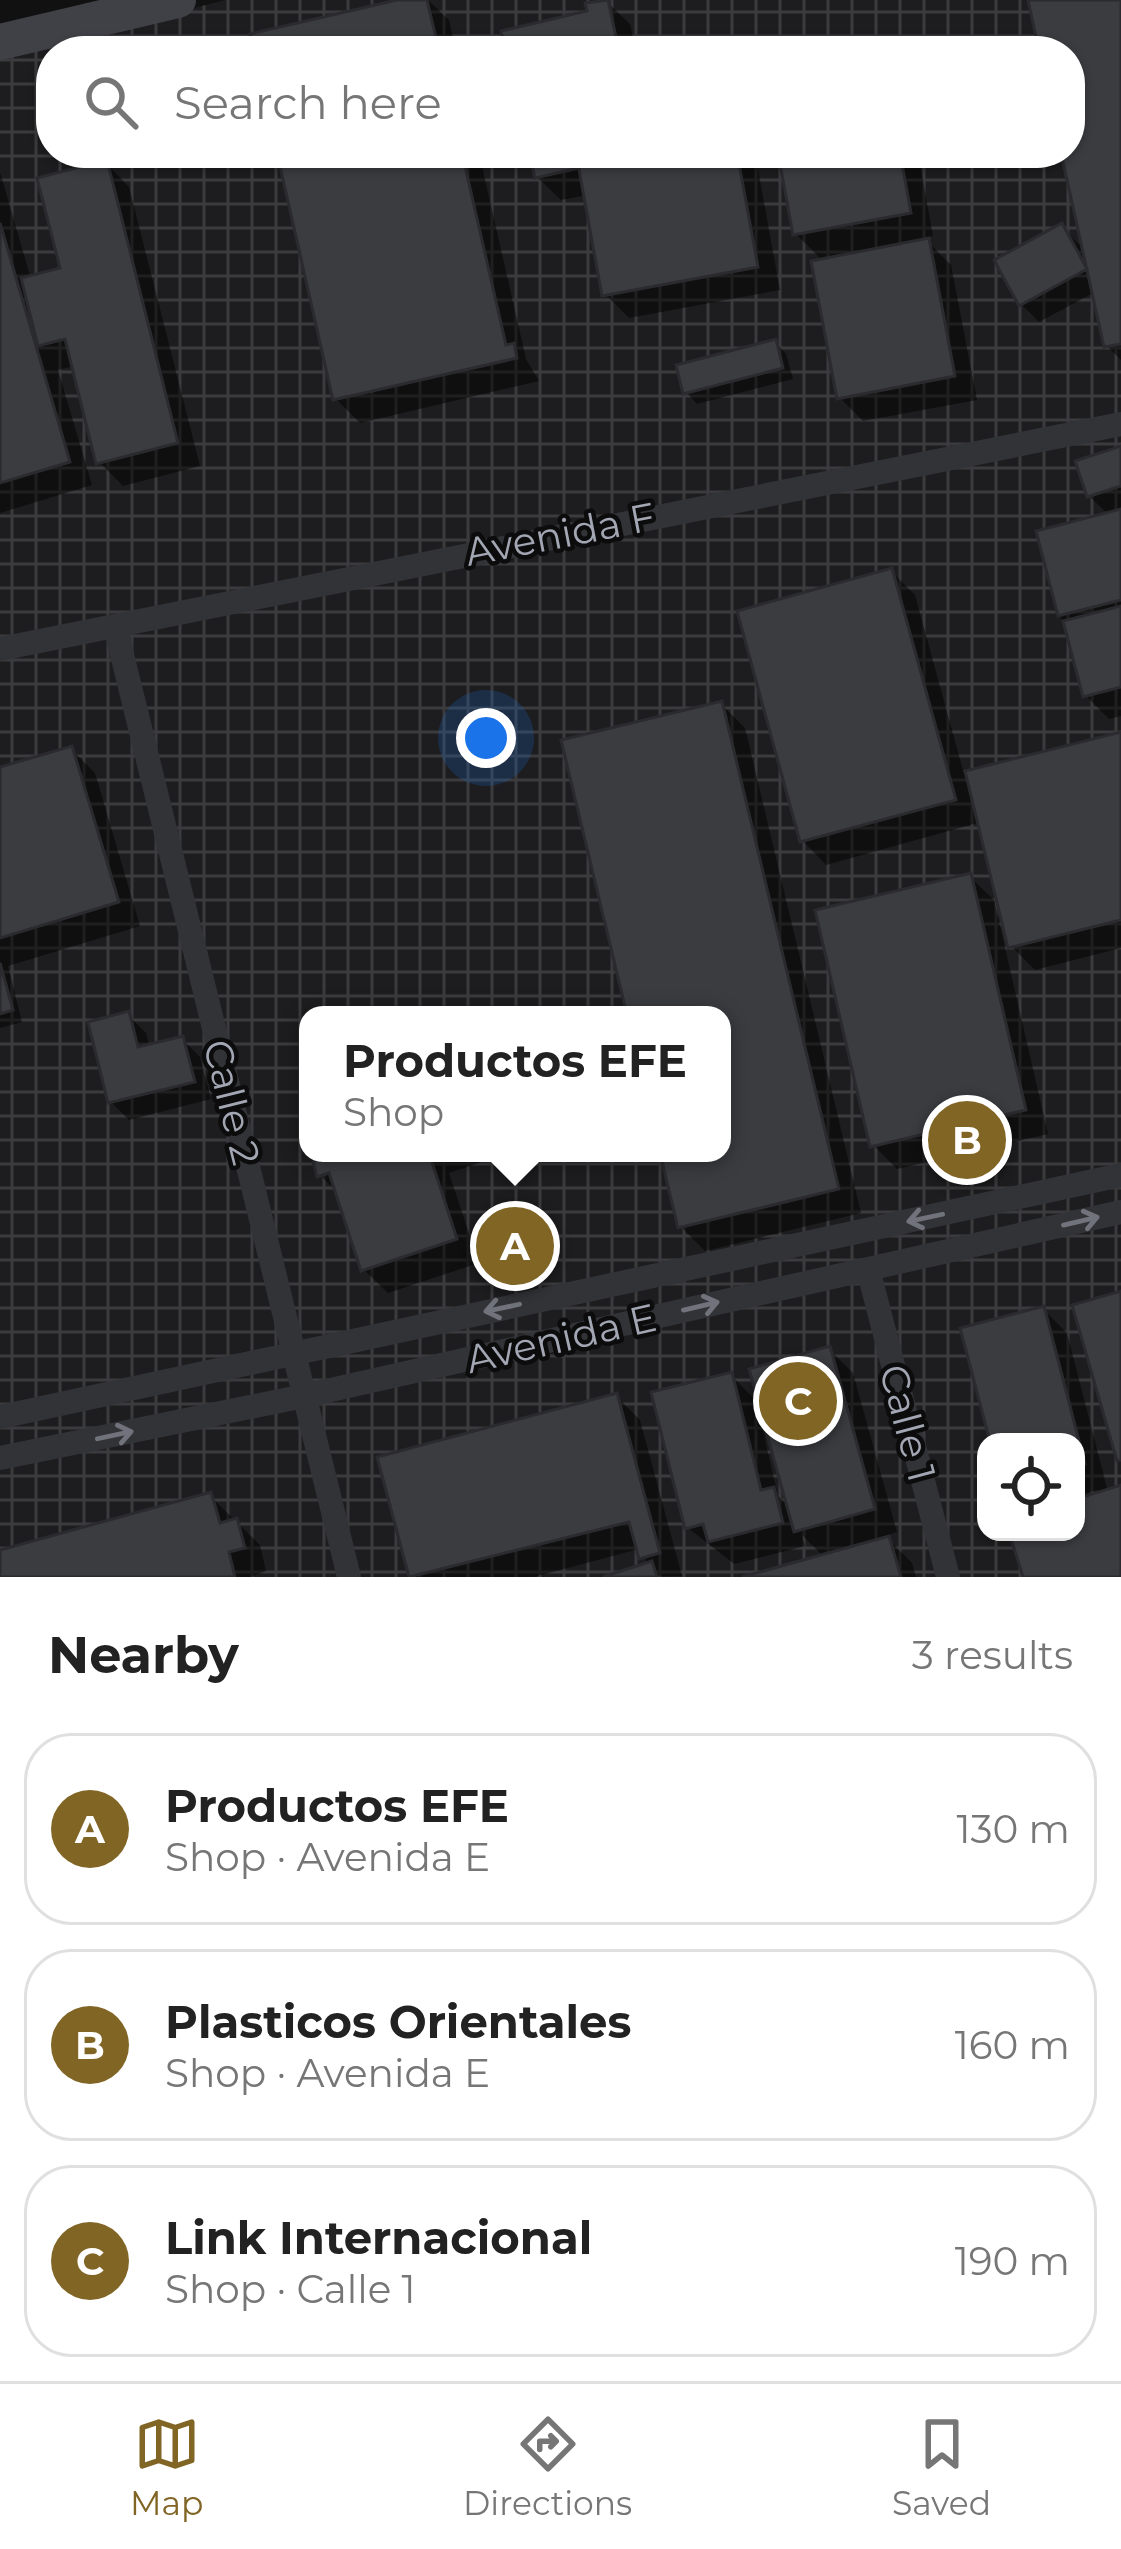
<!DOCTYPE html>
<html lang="en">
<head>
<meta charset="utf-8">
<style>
	body { margin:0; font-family:Montserrat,sans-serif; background:#f2f2f2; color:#222 }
	.controls { position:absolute; right:36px; bottom:36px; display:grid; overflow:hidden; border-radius:24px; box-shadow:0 3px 9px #0004 }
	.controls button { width:108px; height:108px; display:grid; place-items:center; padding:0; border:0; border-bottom:3px solid #e0e0e0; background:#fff; color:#222; font:60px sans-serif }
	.you { position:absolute; left:486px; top:738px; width:42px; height:42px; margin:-30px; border:9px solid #fff; border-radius:50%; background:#1a73e8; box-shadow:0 0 0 18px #1a73e833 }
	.badge { display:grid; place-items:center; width:78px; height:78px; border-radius:50%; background:#806525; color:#fff; font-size:39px; font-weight:700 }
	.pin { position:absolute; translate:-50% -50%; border:6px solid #fff; box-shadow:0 3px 12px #0006 }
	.popup { position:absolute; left:299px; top:1006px; width:432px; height:156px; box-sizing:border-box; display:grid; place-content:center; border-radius:24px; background:#fff; filter:drop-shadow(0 3px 9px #0005); font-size:39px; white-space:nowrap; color:#767676 }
	.popup b { font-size:45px; color:#222 }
	.popup::after { content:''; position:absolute; left:50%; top:100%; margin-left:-24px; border:24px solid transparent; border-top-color:#fff }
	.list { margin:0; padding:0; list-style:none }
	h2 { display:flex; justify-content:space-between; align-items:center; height:156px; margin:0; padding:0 48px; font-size:51px }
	h2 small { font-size:39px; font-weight:400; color:#767676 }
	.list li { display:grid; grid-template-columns:78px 1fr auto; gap:36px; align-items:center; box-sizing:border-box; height:192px; margin:0 24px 24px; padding:0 24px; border:3px solid #e0e0e0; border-radius:48px }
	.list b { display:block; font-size:45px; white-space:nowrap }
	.list p { margin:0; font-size:39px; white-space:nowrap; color:#767676 }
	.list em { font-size:39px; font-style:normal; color:#767676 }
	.icon { flex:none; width:66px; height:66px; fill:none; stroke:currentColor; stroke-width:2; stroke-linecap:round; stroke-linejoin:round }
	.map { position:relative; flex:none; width:1121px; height:1577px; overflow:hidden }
	.search { position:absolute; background:#fff; box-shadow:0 3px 9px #0004; left:36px; right:36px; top:36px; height:132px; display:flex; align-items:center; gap:30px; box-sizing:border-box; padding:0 42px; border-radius:48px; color:#767676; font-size:45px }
	.sheet { height:804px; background:#fff }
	nav { display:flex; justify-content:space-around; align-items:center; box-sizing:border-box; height:168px; border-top:3px solid #e0e0e0; background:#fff; font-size:33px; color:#767676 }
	nav a { display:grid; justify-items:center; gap:6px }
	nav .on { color:#806525 }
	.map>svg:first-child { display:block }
	.industrial { fill:url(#industrial-grid); fill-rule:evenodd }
	.shadow { fill:#0007 }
	.building { fill:#3b3c40; stroke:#2b2b2f; stroke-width:3 }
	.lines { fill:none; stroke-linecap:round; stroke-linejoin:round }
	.minor { stroke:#323337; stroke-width:24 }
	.secondary { stroke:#404147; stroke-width:36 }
	.oneway { stroke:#70737b }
	.labels { text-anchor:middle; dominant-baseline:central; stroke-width:9; stroke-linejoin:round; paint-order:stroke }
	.street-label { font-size:39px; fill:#a2a7b3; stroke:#0c0c0d }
</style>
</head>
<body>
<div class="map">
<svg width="1121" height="1577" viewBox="0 0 1121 1577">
	<defs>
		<pattern id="industrial-grid" width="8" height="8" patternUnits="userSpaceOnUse" patternTransform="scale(3)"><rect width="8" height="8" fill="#1d1d1f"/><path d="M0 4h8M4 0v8" fill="none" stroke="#3b3b3d"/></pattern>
	</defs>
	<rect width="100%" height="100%" fill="#111112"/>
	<!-- industrial -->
	<path class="industrial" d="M226,0H1121V1577H0V56ZM51,51H1070V153H51ZM308,1015H722V1153H308ZM986,1442H1076V1532H986Z"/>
	<!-- shadow -->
	<path class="shadow" d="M410,0H428L449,20L456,51H257Z
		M1031,0H1121V360L1107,346L1095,292L1039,322L1021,304L1061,227L1086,251L1065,153H1070V51H1042Z
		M606,1L630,24L636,51H509Z
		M280,153H479L526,359L539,381L360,423L336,399Z
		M532,153H755L780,290L629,318L605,294L587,195L561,200L537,177Z
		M781,153H918L933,236L924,238L951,265L977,400L863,421L840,398L824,262L796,234Z
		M106,163L129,187L200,466L123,486L99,462L74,366L58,370L92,485L0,513V172L31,279L63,271Z
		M775,342L786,354L793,379L697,404L686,392Z
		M1121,450V716L1109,719L1086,696L1060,615L1109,515L1089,496Z
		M891,571L915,595L964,774L1121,735V948L1035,970L1011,946L981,822L826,865L803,841Z
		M721,704L745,728L861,1213L705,1251L681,1227L663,1153H722V1015H630Z
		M71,749L95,773L140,926L8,966L22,1022L0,1028V770Z
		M970,877L994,900L1048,1134L897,1169L873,1145Z
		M128,1015L146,1033L150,1047L182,1039L200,1057L211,1099L129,1120L111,1102Z
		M332,1153H489L491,1159L449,1173L479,1263L388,1293L364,1270L340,1195L320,1175Z
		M1043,1309L1067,1333L1108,1492L1121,1488V1577H1026L1012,1532H1076V1503L1098,1496L1097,1490L1076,1496V1442Z
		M829,1349L853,1373L897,1532L885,1536L912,1563L916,1577H753L824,1557L802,1535L805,1546L734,1564L687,1527L731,1375L756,1401L778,1496L791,1508Z
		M616,1396L640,1420L682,1576L612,1577L649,1565L639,1549L534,1577H412L381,1460Z
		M210,1496L260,1545L266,1571L251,1577H0V1553Z"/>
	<!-- building -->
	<path class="building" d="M397,0H427L439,51H254L250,34Z
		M608,0L619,51H506L501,31L587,11L585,3Z
		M1028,0H1121V344L1104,347L1061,153H1070V51H1039Z
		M277,153H462L506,345L514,343L517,358L333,400Z
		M529,153H576L579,168L535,178Z
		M576,153H737L758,267L602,296Z
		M778,153H900L911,213L793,235Z
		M107,160L178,443L96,464L65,339L38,346L21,278L60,268L37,178Z
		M0,223L70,462L0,483Z
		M1062,223L1087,269L1019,306L994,260Z
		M929,238L955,376L837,399L811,261Z
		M776,339L783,368L683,394L676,365Z
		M1121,446V486L1087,497L1075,461Z
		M1121,509V600L1058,616L1036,531Z
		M892,568L956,800L800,842L737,611Z
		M1121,606V687L1083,697L1063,621Z
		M722,701L839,1189L678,1228L660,1153H722V1015H627L561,740Z
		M1121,732V920L1008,948L965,771Z
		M72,746L119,902L0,938V767Z
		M971,873L1026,1110L870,1147L815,910Z
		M0,963L13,1010L0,1014Z
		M129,1011L138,1047L183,1036L195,1082L108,1103L88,1022Z
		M329,1153H429L457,1239L361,1271L329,1173L317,1177L313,1162Z
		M1121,1291V1460L1117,1461L1072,1305Z
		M1044,1306L1085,1464L1076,1467V1442H990L960,1328Z
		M830,1346L875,1509L794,1532L749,1369Z
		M732,1372L761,1490L774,1487L783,1523L708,1542L703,1524L685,1529L651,1392Z
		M617,1393L660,1553L639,1559L629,1522L409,1577L377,1457Z
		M1121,1485V1577H1023L1009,1532H1076V1499Z
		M211,1492L220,1523L237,1518L245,1548L229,1552L235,1577H0V1550Z
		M889,1536L901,1577H742Z
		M652,1561L657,1577H603Z"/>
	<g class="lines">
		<!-- minor -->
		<path class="minor" d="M115,626L349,1577
			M0,649L1121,424
			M868,1269L948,1577
			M0,1417L1121,1175
			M0,1458L304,1396L1121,1212"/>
		<!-- secondary -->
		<path class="secondary" d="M0,42L178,0"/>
	</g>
	<!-- one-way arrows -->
	<defs><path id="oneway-shaft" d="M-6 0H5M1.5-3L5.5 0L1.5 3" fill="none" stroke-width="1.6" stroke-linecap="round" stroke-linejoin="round" transform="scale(3)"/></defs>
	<g class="oneway">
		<use href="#oneway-shaft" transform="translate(925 1218) rotate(168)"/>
		<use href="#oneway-shaft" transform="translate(1081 1221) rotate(-13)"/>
		<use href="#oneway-shaft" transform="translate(701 1306) rotate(-13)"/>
		<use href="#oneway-shaft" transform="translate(502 1308) rotate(168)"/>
		<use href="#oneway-shaft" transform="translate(115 1435) rotate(-12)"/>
	</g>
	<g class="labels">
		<!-- street labels -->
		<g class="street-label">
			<text transform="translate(560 534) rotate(-11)">Avenida F</text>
			<text transform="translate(232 1102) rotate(76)">Calle 2</text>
			<text transform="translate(561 1338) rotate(-13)">Avenida E</text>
			<text transform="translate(908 1423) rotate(75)">Calle 1</text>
		</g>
	</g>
</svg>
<div class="controls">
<button><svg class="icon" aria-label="locate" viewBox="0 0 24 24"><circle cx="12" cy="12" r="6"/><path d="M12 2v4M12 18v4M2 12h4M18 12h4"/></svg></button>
</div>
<div class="you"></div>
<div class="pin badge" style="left:515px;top:1246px">A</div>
<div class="popup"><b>Productos EFE</b>Shop</div>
<div class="pin badge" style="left:967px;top:1140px">B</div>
<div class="pin badge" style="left:798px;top:1401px">C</div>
<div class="search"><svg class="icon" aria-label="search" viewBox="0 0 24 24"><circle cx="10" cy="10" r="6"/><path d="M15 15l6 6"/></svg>Search here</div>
</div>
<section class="sheet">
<h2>Nearby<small>3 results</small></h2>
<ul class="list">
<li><span class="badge">A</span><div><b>Productos EFE</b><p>Shop · Avenida E</p></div><em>130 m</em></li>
<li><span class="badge">B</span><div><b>Plasticos Orientales</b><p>Shop · Avenida E</p></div><em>160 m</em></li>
<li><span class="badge">C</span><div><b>Link Internacional</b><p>Shop · Calle 1</p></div><em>190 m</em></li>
</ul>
</section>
<nav>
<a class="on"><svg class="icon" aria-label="map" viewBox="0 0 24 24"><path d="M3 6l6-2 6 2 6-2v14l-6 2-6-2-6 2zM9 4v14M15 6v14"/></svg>Map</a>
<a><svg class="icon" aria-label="directions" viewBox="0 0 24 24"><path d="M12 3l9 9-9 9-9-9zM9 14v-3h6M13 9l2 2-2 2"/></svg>Directions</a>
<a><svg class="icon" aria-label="saved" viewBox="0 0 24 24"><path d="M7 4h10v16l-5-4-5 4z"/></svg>Saved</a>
</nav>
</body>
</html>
